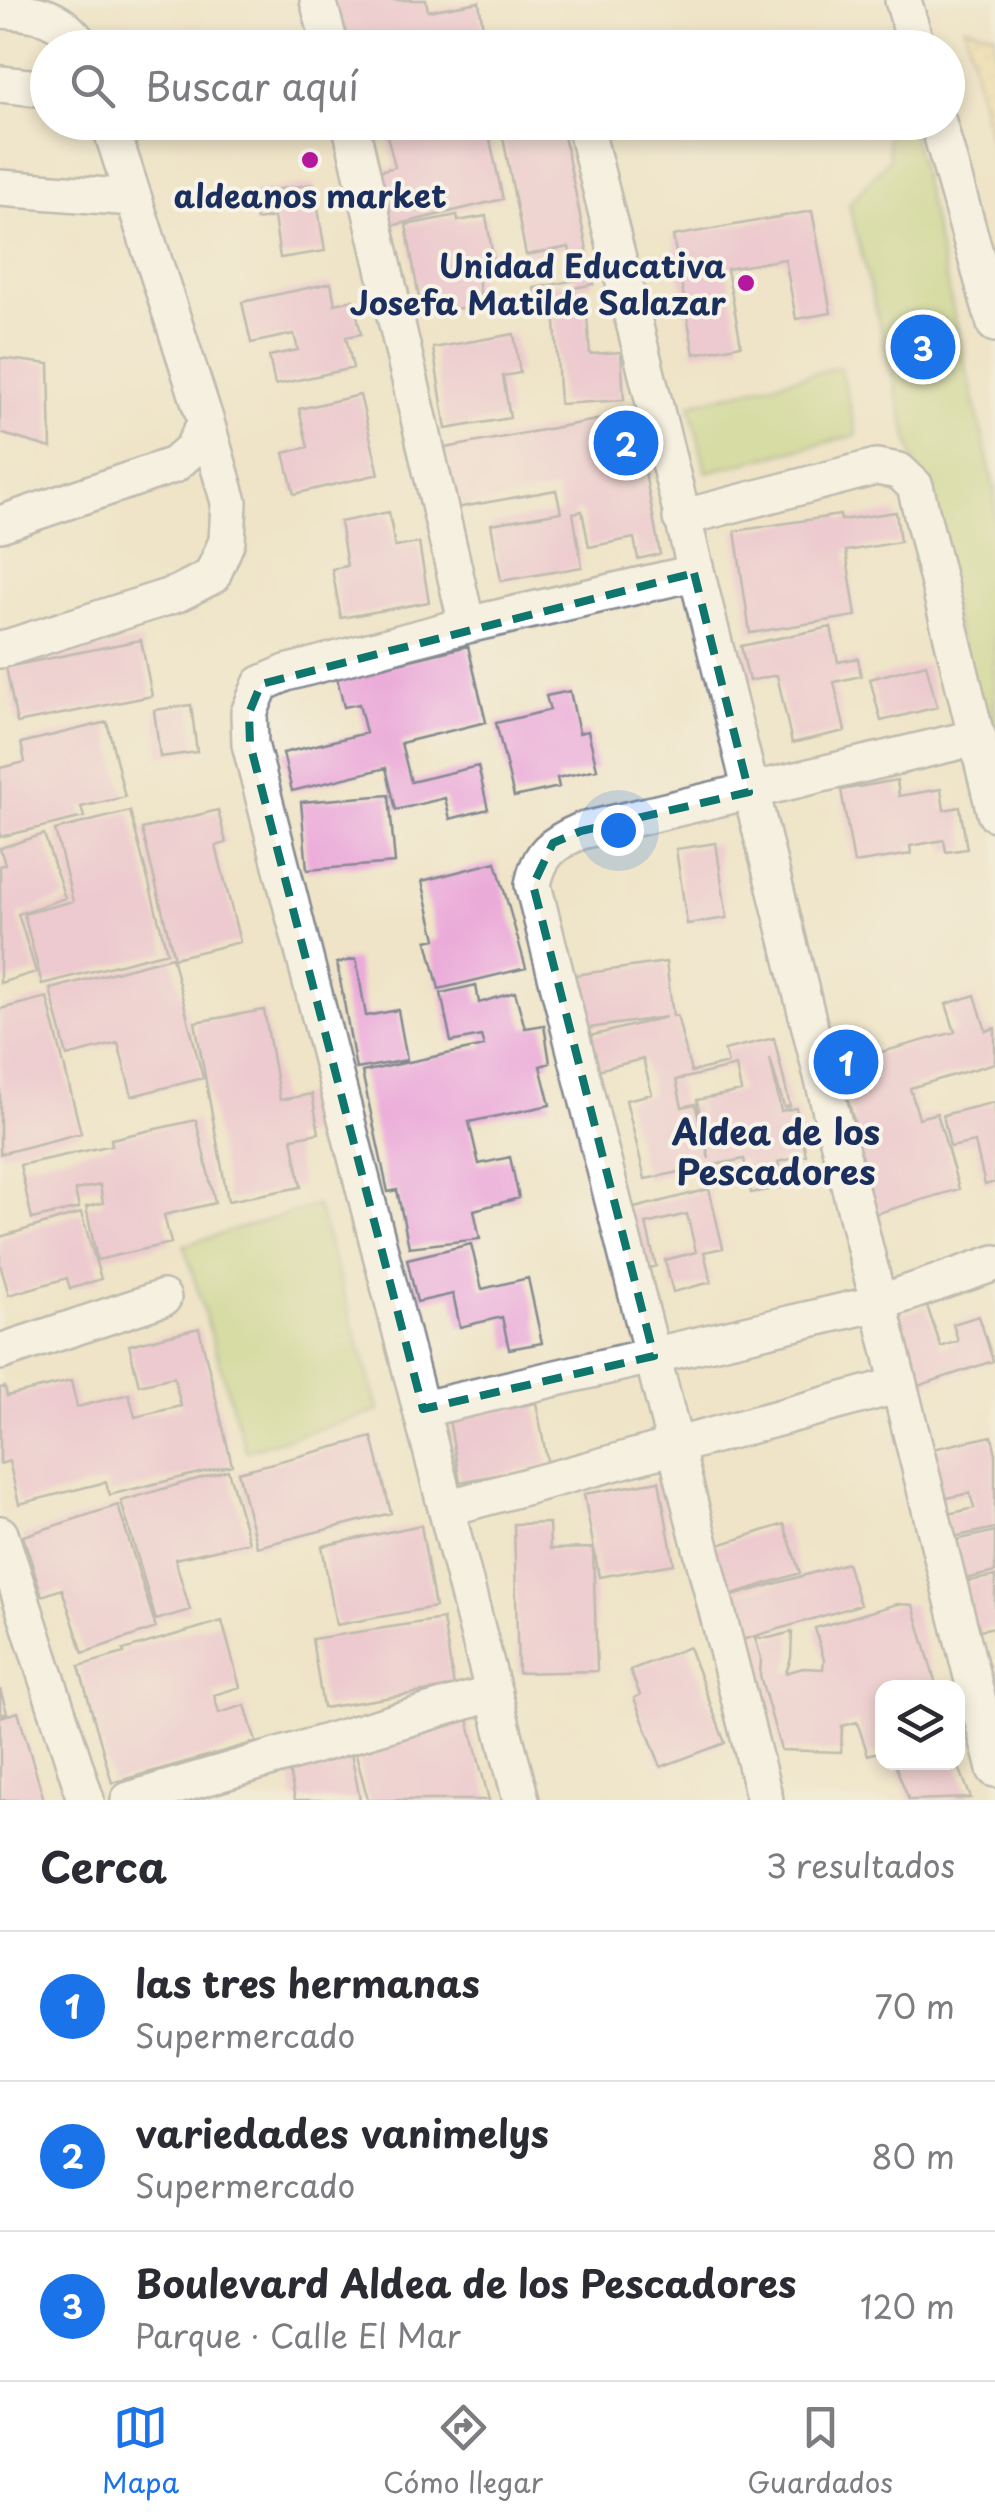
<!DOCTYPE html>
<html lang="es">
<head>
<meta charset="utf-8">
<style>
	body { margin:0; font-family:"Playpen Sans",sans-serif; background:#f2f2f3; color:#2b2b33 }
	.controls { position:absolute; right:30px; bottom:30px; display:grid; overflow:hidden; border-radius:20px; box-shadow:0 5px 15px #0003 }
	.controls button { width:90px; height:90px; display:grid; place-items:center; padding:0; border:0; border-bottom:2px solid #e1e1e2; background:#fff; color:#2b2b33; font:50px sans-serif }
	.you { position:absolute; left:618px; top:830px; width:35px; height:35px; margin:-25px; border:8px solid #fff; border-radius:50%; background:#1a73e8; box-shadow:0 0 0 15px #1a73e833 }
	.badge { display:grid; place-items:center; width:65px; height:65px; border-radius:50%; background:#1a73e8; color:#fff; font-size:32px; font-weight:700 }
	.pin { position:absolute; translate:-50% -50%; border:5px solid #fff; box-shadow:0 2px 10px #0006 }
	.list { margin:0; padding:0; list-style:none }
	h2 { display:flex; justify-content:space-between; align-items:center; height:130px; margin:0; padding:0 40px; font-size:42px }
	h2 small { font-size:32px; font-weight:400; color:#7c7c81 }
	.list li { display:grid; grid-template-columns:65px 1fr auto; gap:30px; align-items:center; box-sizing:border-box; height:150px; padding:0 40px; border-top:2px solid #e1e1e2 }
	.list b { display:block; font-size:38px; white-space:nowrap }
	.list p { margin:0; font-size:32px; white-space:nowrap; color:#7c7c81 }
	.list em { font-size:32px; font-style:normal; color:#7c7c81 }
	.icon { flex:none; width:55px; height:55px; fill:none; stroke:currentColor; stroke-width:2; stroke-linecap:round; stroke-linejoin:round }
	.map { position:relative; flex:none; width:995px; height:1800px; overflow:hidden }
	.search { position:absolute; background:#fff; box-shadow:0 5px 15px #0003; left:30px; right:30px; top:30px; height:110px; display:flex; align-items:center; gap:25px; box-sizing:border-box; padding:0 35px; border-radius:55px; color:#7c7c81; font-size:38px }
	.sheet { height:580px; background:#fff }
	nav { display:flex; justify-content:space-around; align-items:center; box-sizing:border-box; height:140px; border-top:2px solid #e1e1e2; background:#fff; font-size:28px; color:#7c7c81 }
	nav a { display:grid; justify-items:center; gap:5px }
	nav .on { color:#1a73e8 }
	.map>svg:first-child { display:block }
	.sand { fill:url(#sand-dots); stroke:#84847e; stroke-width:2.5 }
	.park { fill:#b8d278; stroke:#6a806b; stroke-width:2.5 }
	.building { fill:#ebabd9; fill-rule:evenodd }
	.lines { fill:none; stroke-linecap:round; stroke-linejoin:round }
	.minor-casing { stroke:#858a92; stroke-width:40 }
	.minor { stroke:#fff; stroke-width:35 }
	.marked { fill:none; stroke:#0f766e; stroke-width:8; stroke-dasharray:20 12; stroke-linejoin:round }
	.poi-dot { fill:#b5179e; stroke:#f7f3e8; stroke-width:4 }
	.labels { text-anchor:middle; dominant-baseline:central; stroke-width:8; stroke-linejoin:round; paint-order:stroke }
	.poi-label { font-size:32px; font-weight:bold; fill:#1b2f5e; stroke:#f7f3e8 }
	.neighbourhood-label { font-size:35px; font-weight:bold; fill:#1b2f5e; stroke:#f7f3e8 }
</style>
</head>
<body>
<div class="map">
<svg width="995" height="1800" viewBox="0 0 995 1800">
	<defs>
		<pattern id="sand-dots" width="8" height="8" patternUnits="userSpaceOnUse" patternTransform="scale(2.5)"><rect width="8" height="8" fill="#eeda9e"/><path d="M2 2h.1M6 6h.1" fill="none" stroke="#ccbb8a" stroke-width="1.8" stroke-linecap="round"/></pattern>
	</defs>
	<rect width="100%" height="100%" fill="#f7f3e8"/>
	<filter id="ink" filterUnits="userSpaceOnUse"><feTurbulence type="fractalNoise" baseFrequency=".01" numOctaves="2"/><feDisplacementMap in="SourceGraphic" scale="20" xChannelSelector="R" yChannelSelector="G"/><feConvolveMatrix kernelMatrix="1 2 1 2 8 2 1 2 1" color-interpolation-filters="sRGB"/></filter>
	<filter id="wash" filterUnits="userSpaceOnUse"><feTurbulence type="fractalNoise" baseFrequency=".0048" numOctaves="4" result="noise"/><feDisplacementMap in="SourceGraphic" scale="40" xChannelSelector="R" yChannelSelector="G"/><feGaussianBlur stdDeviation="2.25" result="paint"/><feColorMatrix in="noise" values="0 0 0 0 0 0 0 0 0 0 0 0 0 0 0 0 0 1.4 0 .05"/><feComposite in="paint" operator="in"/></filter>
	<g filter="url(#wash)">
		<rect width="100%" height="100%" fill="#efe4c7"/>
		<!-- sand -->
		<path class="sand" d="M965,26L995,34V163Z"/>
		<!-- park -->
		<path class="park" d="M886,123H910L995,491V782L849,204L889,159Z
			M840,367L857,435L706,472L690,404Z
			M317,1205L379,1411L246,1451L184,1245Z"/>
		<g id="blocks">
			<!-- building -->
			<path class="building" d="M332,0H426L428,11L479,2L486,48H340Z
				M425,122H486L503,199L391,226L379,171L395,167L386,131Z
				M500,122H561L594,284L574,288L577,301L538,309L534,288L576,280L569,247L526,255Z
				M314,184L325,251L280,258L274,217L256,220L252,193Z
				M812,211L831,313L796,319L785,259L727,269L741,345L694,354L673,236Z
				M457,215L458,221L486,216L494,262L476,265L482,304L422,315L406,225Z
				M331,283L335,304L354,300L361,334L346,337L353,368L275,385L269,356L298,350L294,334L251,343L242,302Z
				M586,304L590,354L621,352L624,400L560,404L554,306Z
				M514,334L520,373L503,376L510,418L446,429L433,348Z
				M0,358L49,364L51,448L0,433Z
				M360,395L379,474L294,494L284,453L308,447L299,409Z
				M634,413L660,554L638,559L634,538L589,547L582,511L573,513L582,567L501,581L491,524L561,512L556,490L456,508L445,448Z
				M389,512L395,547L419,543L429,602L341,618L332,569L347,566L340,522Z
				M896,512L900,542L846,551L856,616L750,633L735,531L840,515L841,520Z
				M831,627L838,662L858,658L861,676L834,682L845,731L792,743L777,675L749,681L741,646Z
				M141,640L152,696L17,723L6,667Z
				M468,646L486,722L401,743L411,782L478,766L488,809L450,819L445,798L396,810L386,768L292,791L283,753L366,733L359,704L344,707L337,678Z
				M926,664L937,707L881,721L870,679Z
				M570,691L579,733L588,731L597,769L557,778L559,787L514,797L496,723L550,710L546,696Z
				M191,705L197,752L160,757L154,710Z
				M107,722L125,797L81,807L84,817L0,837V768L25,762L21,743Z
				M897,780L899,796L941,789L944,810L960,807L967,849L946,852L944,840L910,846L911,854L854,863L841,790Z
				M389,795L395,863L307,870L301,802Z
				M218,810L226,843L216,846L240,942L174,958L142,829Z
				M130,811L167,952L42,984L24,914L73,901L55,830Z
				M44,834L65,898L18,914L36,972L0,983V866L5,864L0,848Z
				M716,843L727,918L687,924L676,849Z
				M496,862L526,968L439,989L427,941L436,939L422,881Z
				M172,957L203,1078L132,1096L118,1043L67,1056L50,989Z
				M356,959L366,1016L398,1010L407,1060L356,1069L337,963Z
				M666,962L673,1016L677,1015L691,1072L728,1063L724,1050L774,1038L790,1106L784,1107L770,1058L781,1111L796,1108L806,1155L778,1162L783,1187L751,1193L744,1159L645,1179L626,1100L652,1094L643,1059L593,1071L586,1037L666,1017L582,1029L575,975ZM736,1066L741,1091L697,1100L709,1159L695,1104L682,1107L676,1080Z
				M476,985L479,1003L515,992L525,1028L544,1025L550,1063L540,1066L550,1105L469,1122L479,1164L510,1157L519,1198L474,1210L480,1239L409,1247L397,1190L388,1192L362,1072L484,1046L481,1036L451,1042L441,993Z
				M975,995L986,1031L995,1028V1063L910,1088L919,1118L937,1113L959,1189L875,1214L849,1125L855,1124L837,1064L955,1032L946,1004Z
				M47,997L81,1133L0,1154V1009Z
				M264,1010L280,1100L312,1094L319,1133L292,1138L301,1187L228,1201L195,1022Z
				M995,1102V1182L985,1185L975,1142L950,1147L943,1115Z
				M196,1120L215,1203L164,1215L171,1243L97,1260L86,1207L103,1203L100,1185L75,1190L79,1208L32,1219L20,1165L112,1145L111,1139Z
				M709,1189L723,1248L704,1252L711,1282L673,1292L665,1260L696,1252L687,1214L646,1224L656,1266L634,1272L619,1212Z
				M81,1213L101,1279L70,1289L67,1278L9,1295L0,1264V1237Z
				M471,1244L482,1289L528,1278L542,1343L509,1349L502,1317L460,1327L453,1294L417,1302L407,1259Z
				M927,1306L941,1347L958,1341L953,1324L979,1316L993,1361L915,1387L892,1317Z
				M199,1328L232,1465L109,1495L106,1482L19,1504L9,1461L0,1464V1388L5,1387L7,1396L71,1381L77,1407L129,1394L135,1417L181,1406L174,1377L139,1385L129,1345Z
				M536,1403L548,1465L460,1482L449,1420Z
				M992,1436L995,1450V1528L949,1538L944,1515L974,1508L970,1493L934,1501L923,1451Z
				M372,1437L391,1513L257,1547L238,1472Z
				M228,1470L249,1542L175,1559L190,1610L156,1620L121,1501Z
				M659,1481L674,1564L599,1577L584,1494Z
				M118,1505L156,1628L83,1653L62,1589L42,1596L23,1536Z
				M549,1523L550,1549L593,1548L597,1671L518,1673L514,1524Z
				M784,1524L800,1573L720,1598L704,1550Z
				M421,1525L435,1607L336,1625L322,1546Z
				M995,1531V1572L961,1580L952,1541Z
				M847,1563L860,1605L735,1642L722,1599Z
				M995,1576V1627L964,1633L954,1584Z
				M897,1604L913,1605L937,1688H882V1751L868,1755L857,1722L842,1726L841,1752L781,1750L760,1676L761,1658L755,1638H769L792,1632L791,1658L786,1673L803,1668L823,1669L824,1660L815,1628Z
				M443,1619L454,1687L323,1708L312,1639Z
				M222,1621L240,1687L214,1695L219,1713L245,1705L256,1742L112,1783L79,1666L124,1653L123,1650Z
				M689,1647L725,1743L661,1767L634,1698L640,1695L630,1670Z
				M0,1689L7,1713L0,1714Z
				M18,1712L44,1800H0V1717Z
				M466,1712L489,1800H368L353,1743Z
				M351,1753L360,1800H295L288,1765Z
				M894,1762H957L971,1798L909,1800Z"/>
		</g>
	</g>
	<g filter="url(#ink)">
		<use href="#blocks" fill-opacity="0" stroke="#858a92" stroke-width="2.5"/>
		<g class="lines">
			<!-- minor casing -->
			<g class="minor-casing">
				<path id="minor" d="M318,0L331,48
					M903,0L917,48
					M0,10C39,13 59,14 83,48
					M0,84L48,89
					M350,122L467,625
					M584,122L995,1769
					M938,122L995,324
					M0,188L133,198
					M681,518L876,467L899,471L915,486L995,813
					M0,524L174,465L192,449L206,422L109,122
					M0,650L177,594L212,576L227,541L229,502L206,422
					M0,1352L163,1298
					M423,1409L879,1303L995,1263
					M447,1508L899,1385
					M0,1534L86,1800
					M129,1800L494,1693
					M521,1800L250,744L249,713L261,684L286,673L467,625L694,573
					M765,1800L533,885C539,853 553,843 581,831L978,737"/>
			</g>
			<!-- minor -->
			<use href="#minor" class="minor"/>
		</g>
	</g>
	<!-- marked area -->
	<path d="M0 0H995V1800H0ZM694,573L749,792L581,831L553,843L533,885L654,1356L423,1409L250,744L249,713L261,684Z" fill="#efe4c7" fill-opacity=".55" fill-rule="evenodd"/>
	<path class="marked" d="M694,573L749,792L581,831L553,843L533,885L654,1356L423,1409L250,744L249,713L261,684Z"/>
	<!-- markers -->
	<g class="poi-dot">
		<circle cx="310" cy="160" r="10"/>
		<circle cx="746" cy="283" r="10"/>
	</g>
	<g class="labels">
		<!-- poi labels -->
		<g class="poi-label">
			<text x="310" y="195">aldeanos market</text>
			<text x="726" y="265" text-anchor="end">Unidad Educativa<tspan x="726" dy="37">Josefa Matilde Salazar</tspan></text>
		</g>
		<!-- neighbourhood labels -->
		<g class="neighbourhood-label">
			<text x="776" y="1130">Aldea de los<tspan x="776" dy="40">Pescadores</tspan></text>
		</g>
	</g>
</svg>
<div class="controls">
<button><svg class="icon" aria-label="layers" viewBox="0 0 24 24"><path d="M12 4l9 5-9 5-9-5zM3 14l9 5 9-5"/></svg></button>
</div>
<div class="you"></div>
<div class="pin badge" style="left:846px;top:1062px">1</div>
<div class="pin badge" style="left:626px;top:443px">2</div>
<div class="pin badge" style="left:923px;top:347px">3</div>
<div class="search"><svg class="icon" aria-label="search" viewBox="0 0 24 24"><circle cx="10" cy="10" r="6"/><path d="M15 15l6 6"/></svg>Buscar aquí</div>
</div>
<section class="sheet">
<h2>Cerca<small>3 resultados</small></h2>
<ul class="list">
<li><span class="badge">1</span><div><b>las tres hermanas</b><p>Supermercado</p></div><em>70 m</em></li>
<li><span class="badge">2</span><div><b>variedades vanimelys</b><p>Supermercado</p></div><em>80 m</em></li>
<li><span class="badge">3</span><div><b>Boulevard Aldea de los Pescadores</b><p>Parque · Calle El Mar</p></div><em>120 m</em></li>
</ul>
</section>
<nav>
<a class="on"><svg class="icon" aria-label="map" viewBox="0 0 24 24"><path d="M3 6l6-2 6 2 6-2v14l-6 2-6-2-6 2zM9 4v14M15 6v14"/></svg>Mapa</a>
<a><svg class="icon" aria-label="directions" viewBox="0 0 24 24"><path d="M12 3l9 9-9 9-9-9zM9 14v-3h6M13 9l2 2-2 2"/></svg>Cómo llegar</a>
<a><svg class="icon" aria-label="saved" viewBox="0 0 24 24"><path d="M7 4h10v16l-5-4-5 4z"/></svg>Guardados</a>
</nav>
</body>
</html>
